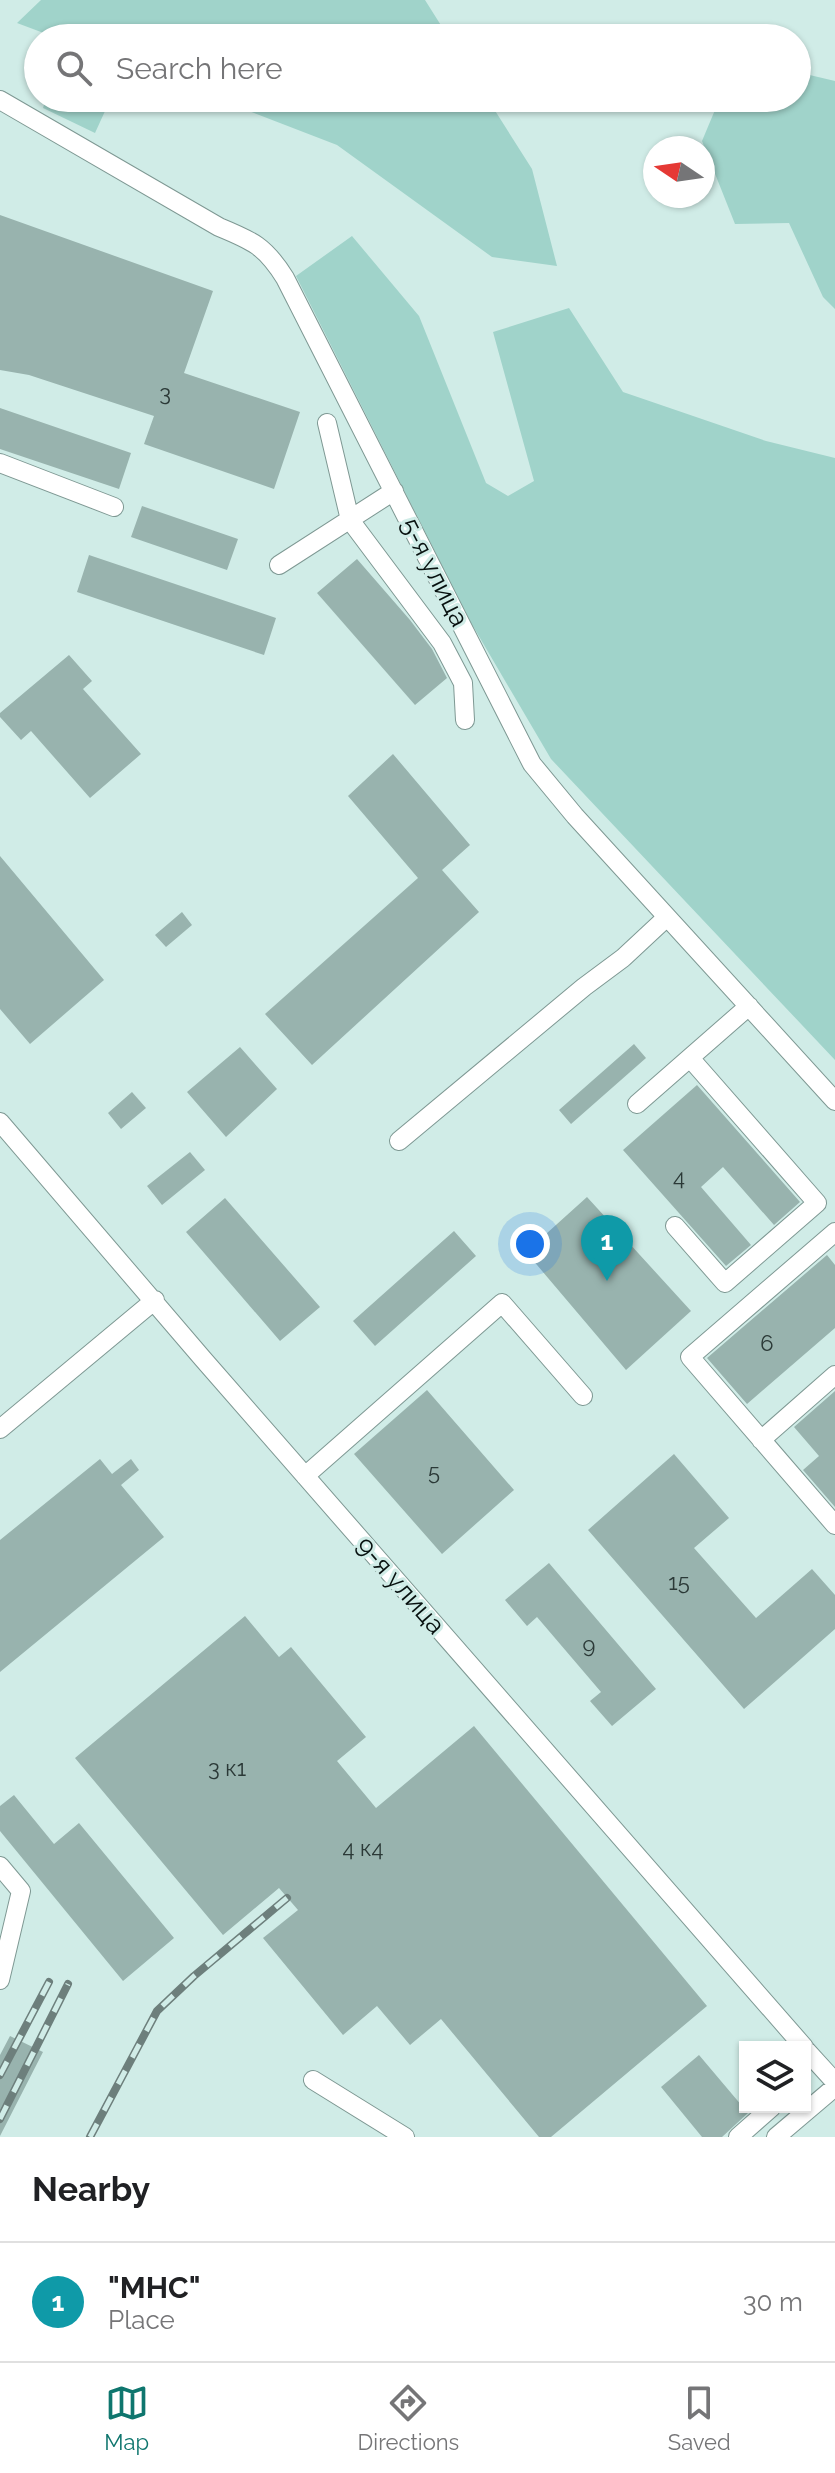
<!DOCTYPE html>
<html lang="en">
<head>
<meta charset="utf-8">
<style>
	body { margin:0; font-family:Raleway,sans-serif; background:#f6f6f6; color:#202124 }
	.controls { position:absolute; right:24px; bottom:24px; display:grid; overflow:hidden; border-radius:0px; box-shadow:0 2px 6px #0004 }
	.controls button { width:72px; height:72px; display:grid; place-items:center; padding:0; border:0; border-bottom:2px solid #e0e0e0; background:#fff; color:#202124; font:40px sans-serif }
	.compass { position:absolute; left:643px; top:136px; width:72px; height:72px; border-radius:50%; background:#fff; box-shadow:0 2px 6px #0004; rotate:283deg }
	.you { position:absolute; left:530px; top:1244px; width:28px; height:28px; margin:-20px; border:6px solid #fff; border-radius:50%; background:#1a73e8; box-shadow:0 0 0 12px #1a73e833 }
	.badge { display:grid; place-items:center; width:52px; height:52px; border-radius:50%; background:#0f766e; color:#fff; font-size:26px; font-weight:700 }
	.pin { position:absolute; translate:-50% -66px; filter:drop-shadow(0 2px 4px #0008) }
	.pin::after { content:''; position:absolute; top:42px; width:28px; height:24px; background:inherit; clip-path:polygon(0 0,100% 0,50% 100%) }
	.list { margin:0; padding:0; list-style:none }
	h2 { display:flex; justify-content:space-between; align-items:center; height:104px; margin:0; padding:0 32px; font-size:34px }
	h2 small { font-size:26px; font-weight:400; color:#757577 }
	.list li { display:grid; grid-template-columns:52px 1fr auto; gap:24px; align-items:center; box-sizing:border-box; height:120px; padding:0 32px; border-top:2px solid #e0e0e0 }
	.list b { display:block; font-size:30px; white-space:nowrap }
	.list p { margin:0; font-size:26px; white-space:nowrap; color:#757577 }
	.list em { font-size:26px; font-style:normal; color:#757577 }
	.icon { flex:none; width:44px; height:44px; fill:none; stroke:currentColor; stroke-width:2; stroke-linecap:round; stroke-linejoin:round }
	.map { position:relative; flex:none; width:835px; height:2137px; overflow:hidden }
	.search { position:absolute; background:#fff; box-shadow:0 2px 6px #0004; left:24px; right:24px; top:24px; height:88px; display:flex; align-items:center; gap:20px; box-sizing:border-box; padding:0 28px; border-radius:44px; color:#757577; font-size:30px }
	.sheet { height:224px; background:#fff }
	nav { display:flex; justify-content:space-around; align-items:center; box-sizing:border-box; height:112px; border-top:2px solid #e0e0e0; background:#fff; font-size:22px; color:#757577 }
	nav a { display:grid; justify-items:center; gap:4px }
	nav .on { color:#0f766e }
	.map>svg:first-child { display:block }
	.green { fill:#a0d3ca }
	.building { fill:#98b3ae }
	.lines { fill:none; stroke-linecap:round; stroke-linejoin:round }
	.minor-casing { stroke:#7e9893; stroke-width:20 }
	.minor { stroke:#fff; stroke-width:18 }
	.rail-casing { stroke:#6d7f7c; stroke-width:8 }
	.rail { stroke:#d0ece7; stroke-width:5; stroke-dasharray:15; stroke-linecap:butt }
	.labels { text-anchor:middle; dominant-baseline:central; stroke-width:6; stroke-linejoin:round; paint-order:stroke }
	.number-label { font-size:22px; fill:#2b3937 }
	.street-label { font-size:26px; fill:#07100f; stroke:#d0ece7 }
</style>
</head>
<body>
<div class="map">
<svg width="835" height="2137" viewBox="0 0 835 2137">
	<rect width="100%" height="100%" fill="#d0ece7"/>
	<!-- green -->
	<path class="green" d="M41,0H425L449,38H57L17,23Z
		M797,72L835,81V309L823,297L789,223L735,224L702,141L720,98H797Z
		M46,98H111L95,133L43,108Z
		M215,98H487L532,169L557,266L492,257L337,145Z
		M352,236L419,316L486,483L508,496L534,481L493,332L569,308L623,392L766,441L835,458V1060L551,759L470,621L296,276Z"/>
	<!-- building -->
	<path class="building" d="M0,215L213,291L184,373L300,412L274,489L144,444L154,416L29,375L0,370Z
		M0,408L131,453L119,489L0,449Z
		M142,506L238,539L227,570L131,537Z
		M89,555L276,618L264,655L77,592Z
		M357,559L410,620L432,649L447,678L415,705L317,593Z
		M69,655L92,681L83,689L141,754L90,798L31,731L21,740L0,717V713Z
		M393,754L470,845L442,870L479,912L312,1065L265,1014L418,878L348,796Z
		M0,856L104,980L30,1044L0,1009Z
		M182,912L192,925L166,947L155,935Z
		M634,1044L646,1058L571,1124L559,1110Z
		M240,1047L277,1089L226,1137L187,1092Z
		M697,1085L800,1202L774,1225L723,1167L701,1187L751,1245L726,1266L623,1150Z
		M132,1092L146,1108L121,1129L108,1113Z
		M190,1152L205,1170L162,1205L147,1186Z
		M587,1197L691,1311L626,1370L526,1252Z
		M225,1198L320,1307L280,1341L186,1232Z
		M454,1231L476,1256L375,1346L353,1321Z
		M827,1255L835,1265V1328L747,1404L707,1358Z
		M427,1390L514,1490L442,1554L354,1454Z
		M835,1391V1507L803,1470L819,1456L794,1427Z
		M674,1454L729,1518L694,1548L756,1618L812,1569L835,1595V1629L744,1709L588,1530Z
		M100,1459L112,1474L131,1459L139,1470L121,1485L164,1537L0,1672V1540Z
		M549,1563L656,1689L612,1726L590,1701L601,1692L537,1617L527,1626L505,1600Z
		M245,1616L279,1657L291,1647L366,1737L337,1761L376,1808L474,1726L707,2006L551,2137H539L441,2019L410,2045L377,2006L343,2035L263,1938L298,1910L279,1888L223,1935L75,1758Z
		M14,1795L54,1844L79,1823L174,1938L123,1981L0,1831V1806Z
		M10,2036L43,2052L0,2136V2055Z
		M699,2055L748,2113L722,2137H702L661,2087Z"/>
	<g class="lines">
		<!-- minor casing -->
		<g class="minor-casing">
			<path id="minor" d="M0,100L219,227C253,241 265,246 285,278L532,764L575,816L835,1101
				M327,423L350,520L442,643L463,683L465,720
				M0,463L114,507
				M279,565L394,491
				M637,1104L749,1006
				M0,1122L203,1359L804,2047
				M399,1141L584,987L623,958L667,917
				M675,1226L725,1283L817,1203L690,1058
				M835,1232L690,1357L835,1525
				M0,1429L155,1300
				M761,1440L835,1375
				M305,1476L502,1303L583,1396
				M0,1866L21,1891L0,1980
				M805,2049L835,2082
				M313,2080L405,2137
				M738,2137L772,2107
				M776,2137L835,2087"/>
		</g>
		<!-- minor -->
		<use href="#minor" class="minor"/>
		<!-- rail casing -->
		<g class="rail-casing">
			<path id="rail" d="M0,2075L49,1982
				M0,2119L68,1984
				M90,2137L157,2011L194,1976L287,1898"/>
		</g>
		<!-- rail -->
		<use href="#rail" class="rail"/>
	</g>
	<g class="labels">
		<!-- number labels -->
		<g class="number-label">
			<text x="165" y="393">3</text>
			<text x="679" y="1177">4</text>
			<text x="767" y="1343">6</text>
			<text x="434" y="1472">5</text>
			<text x="679" y="1582">15</text>
			<text x="589" y="1645">9</text>
			<text x="227" y="1768">3 к1</text>
			<text x="363" y="1848">4 к4</text>
		</g>
		<!-- street labels -->
		<g class="street-label">
			<text transform="translate(435 572) rotate(63)">5-я улица</text>
			<text transform="translate(401 1585) rotate(49)">9-я улица</text>
		</g>
	</g>
</svg>
<div class="controls">
<button><svg class="icon" aria-label="layers" viewBox="0 0 24 24"><path d="M12 4l9 5-9 5-9-5zM3 14l9 5 9-5"/></svg></button>
</div>
<svg class="compass" viewBox="-18 -18 36 36"><path d="M0-13l5 13h-10z" fill="#e53935"/><path d="M0 13l5-13h-10z" fill="#757577"/></svg>
<div class="you"></div>
<div class="pin badge" style="left:607px;top:1281px;background:#0f9aa8">1</div>
<div class="search"><svg class="icon" aria-label="search" viewBox="0 0 24 24"><circle cx="10" cy="10" r="6"/><path d="M15 15l6 6"/></svg>Search here</div>
</div>
<section class="sheet">
<h2>Nearby<small></small></h2>
<ul class="list">
<li><span class="badge" style="background:#0f9aa8">1</span><div><b>&quot;МНС&quot;</b><p>Place</p></div><em>30 m</em></li>
</ul>
</section>
<nav>
<a class="on"><svg class="icon" aria-label="map" viewBox="0 0 24 24"><path d="M3 6l6-2 6 2 6-2v14l-6 2-6-2-6 2zM9 4v14M15 6v14"/></svg>Map</a>
<a><svg class="icon" aria-label="directions" viewBox="0 0 24 24"><path d="M12 3l9 9-9 9-9-9zM9 14v-3h6M13 9l2 2-2 2"/></svg>Directions</a>
<a><svg class="icon" aria-label="saved" viewBox="0 0 24 24"><path d="M7 4h10v16l-5-4-5 4z"/></svg>Saved</a>
</nav>
</body>
</html>
